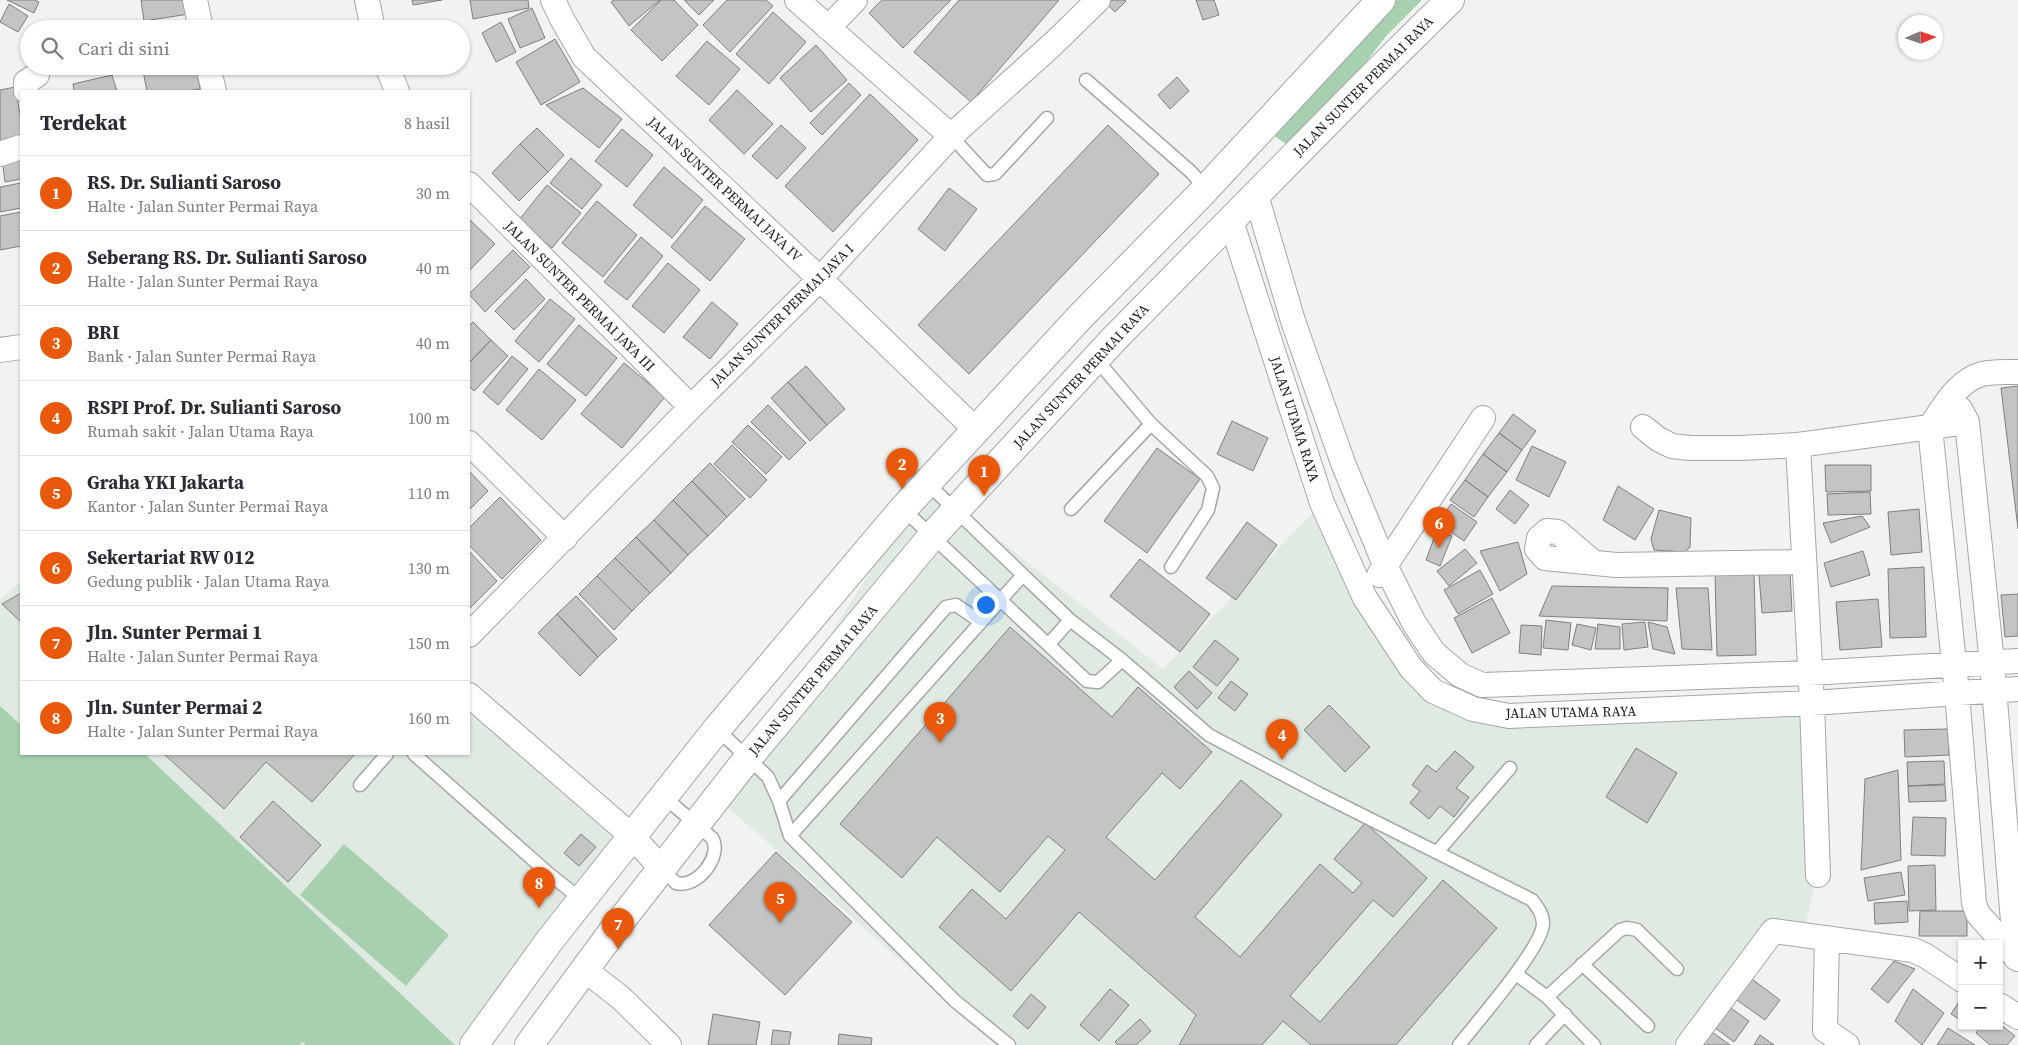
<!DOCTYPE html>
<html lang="id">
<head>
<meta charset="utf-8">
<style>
	body { margin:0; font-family:"Source Serif 4",serif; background:#f2f2f3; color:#2b2b33 }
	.controls { position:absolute; right:15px; bottom:15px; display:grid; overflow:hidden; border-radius:0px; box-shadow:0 1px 4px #0004 }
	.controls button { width:45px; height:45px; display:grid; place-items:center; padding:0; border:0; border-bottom:1px solid #e1e1e2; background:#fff; color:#2b2b33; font:25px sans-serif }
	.compass { position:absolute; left:1898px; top:15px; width:45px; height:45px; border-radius:50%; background:#fff; box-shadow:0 1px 4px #0004; rotate:88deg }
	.you { position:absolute; left:985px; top:604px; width:18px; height:18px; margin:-12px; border:4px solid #fff; border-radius:50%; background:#1a73e8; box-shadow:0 0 0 8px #1a73e833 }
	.badge { display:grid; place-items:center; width:32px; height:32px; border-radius:50%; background:#ea580c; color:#fff; font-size:16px; font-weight:700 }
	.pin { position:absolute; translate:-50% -41px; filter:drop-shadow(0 1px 2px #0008) }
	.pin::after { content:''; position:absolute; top:26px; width:18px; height:15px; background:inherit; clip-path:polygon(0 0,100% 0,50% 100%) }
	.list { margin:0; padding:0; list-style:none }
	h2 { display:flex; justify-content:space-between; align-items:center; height:65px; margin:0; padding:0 20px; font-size:21px }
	h2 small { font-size:16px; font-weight:400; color:#7c7c81 }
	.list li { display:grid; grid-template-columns:32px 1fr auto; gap:15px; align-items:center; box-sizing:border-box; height:75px; padding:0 20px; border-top:1px solid #e1e1e2 }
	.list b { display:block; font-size:19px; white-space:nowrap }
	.list p { margin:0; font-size:16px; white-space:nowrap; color:#7c7c81 }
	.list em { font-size:16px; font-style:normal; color:#7c7c81 }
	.icon { flex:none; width:28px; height:28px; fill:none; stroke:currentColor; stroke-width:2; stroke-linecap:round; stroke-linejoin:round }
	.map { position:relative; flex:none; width:2018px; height:1045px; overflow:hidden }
	.search { position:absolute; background:#fff; box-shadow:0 1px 4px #0004; left:20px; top:20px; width:450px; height:55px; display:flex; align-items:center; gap:12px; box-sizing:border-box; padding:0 18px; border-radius:28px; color:#7c7c81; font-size:19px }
	.panel { position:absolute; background:#fff; box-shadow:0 1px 4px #0004; left:20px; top:90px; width:450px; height:665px; border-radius:0px }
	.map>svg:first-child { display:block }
	.built { fill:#e0eae2 }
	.green { fill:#a6d0af }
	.building { fill:#c2c5c3; stroke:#7e807e }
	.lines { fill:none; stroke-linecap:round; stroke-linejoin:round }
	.service-casing { stroke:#a5a7a5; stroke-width:15 }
	.minor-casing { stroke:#a5a7a5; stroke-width:26 }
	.tertiary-casing { stroke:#a5a7a5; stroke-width:30 }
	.service { stroke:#fff; stroke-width:12 }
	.minor { stroke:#fff; stroke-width:24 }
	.tertiary { stroke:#fff; stroke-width:28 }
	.labels { text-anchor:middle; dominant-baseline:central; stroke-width:4; stroke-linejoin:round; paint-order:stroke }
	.street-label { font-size:14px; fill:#1b1c1b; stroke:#fff }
</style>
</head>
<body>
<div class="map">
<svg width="2018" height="1045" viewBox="0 0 2018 1045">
	<rect width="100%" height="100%" fill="#f0f3f0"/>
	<!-- built -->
	<path class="built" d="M927,483L1163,669L1322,503L1411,668L1473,709L1812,703L1817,876L1803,934L1773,931L1687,1045H996L723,803Z
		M21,581V754H469V695L632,835L474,1045H0V600Z"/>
	<!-- green -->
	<path class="green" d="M1397,0H1422L1386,36L1338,99L1289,146L1273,135Z
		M0,706L21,725V754H145L455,1045H306L302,1042L300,1045H0Z
		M344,844L449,935L406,986L300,895Z"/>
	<!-- building -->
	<path class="building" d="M7,0H35L39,2L34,13Z
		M141,0H186L189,14L144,21Z
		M412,0H442L413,5Z
		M470,0H528L529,8L473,19Z
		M614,0H660L629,26L611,2Z
		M661,0H674L698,25L662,61L631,30Z
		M684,0H714L699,15Z
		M727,0H766L773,6L730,52L703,25Z
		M882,0H951L903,48L869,13Z
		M959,0H1059L971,102L914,52Z
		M1110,0H1125L1126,1L1115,12L1107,4Z
		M1196,0H1214L1219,15L1203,20Z
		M9,4L28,16L18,32L0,22Z
		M532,8L545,38L520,48L508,19Z
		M773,12L806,42L769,84L736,54Z
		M501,22L516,52L496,62L482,33Z
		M555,39L580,82L541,105L516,62Z
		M707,41L740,69L709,105L676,76Z
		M816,45L847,80L811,112L780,78Z
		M142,66H196L200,89L189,91H147Z
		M112,75L117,91H74L73,84Z
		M1177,77L1189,91L1170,109L1158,95Z
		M849,83L861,95L822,135L810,123Z
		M15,87L21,119V141L0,145V90Z
		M583,88L622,119L599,148L546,105Z
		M737,90L773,124L744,154L709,120Z
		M870,94L918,140L833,232L785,186Z
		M781,125L806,148L777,179L752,156Z
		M1108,125L1159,174L969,374L918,325Z
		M537,128L564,155L548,172L520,144Z
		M622,129L653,155L627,187L595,161Z
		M520,144L548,172L519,201L492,173Z
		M21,155V179L5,182L2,158Z
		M571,158L602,185L582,209L550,183Z
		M664,167L703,200L672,238L633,205Z
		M21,183V208L0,212V187Z
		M547,185L581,213L552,248L519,220Z
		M949,188L977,209L945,251L918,229Z
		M597,201L637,235L603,277L562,243Z
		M705,206L745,239L710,281L671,247Z
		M21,212V246L0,250V216Z
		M469,219L495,244L469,271Z
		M641,237L663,256L627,300L604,282Z
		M513,250L530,267L485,312L469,294Z
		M668,263L700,290L664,333L632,306Z
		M526,279L545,299L514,330L495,311Z
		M550,299L575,319L539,362L515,341Z
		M712,302L738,324L710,359L683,337Z
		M473,322L491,340L469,363V326Z
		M579,325L617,358L586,396L547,364Z
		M491,340L508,356L474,391L469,386V363Z
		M512,356L528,369L498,405L483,392Z
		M624,363L665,397L622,448L581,414Z
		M806,366L845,409L827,425L788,382Z
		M539,369L576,400L542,440L506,410Z
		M788,382L827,425L810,441L771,398Z
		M2018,386V529L2001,388Z
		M768,405L806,443L789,460L751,422Z
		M1513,414L1536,431L1522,450L1499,433Z
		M1232,421L1268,438L1253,471L1217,454Z
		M748,425L782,457L766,474L732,442Z
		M1499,433L1522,450L1507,472L1483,454Z
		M732,445L767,480L750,498L714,464Z
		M1532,446L1566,462L1549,497L1516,480Z
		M1157,448L1200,479L1147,553L1104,521Z
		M1483,454L1507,472L1488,497L1465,480Z
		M710,463L745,499L727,517L692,481Z
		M1825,465H1871V491L1826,492Z
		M469,471L488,491L469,510Z
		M1465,480L1488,497L1474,517L1450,500Z
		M692,481L727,517L708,536L673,500Z
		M1618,486L1654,509L1635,540L1603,520Z
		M1510,490L1529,505L1515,524L1496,509Z
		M1870,492L1871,514L1828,515L1827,494Z
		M500,497L541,540L502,579L469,545V528Z
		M673,500L708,536L688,555L654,520Z
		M1451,504L1477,522L1464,541L1438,523Z
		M1919,509L1922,552L1891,555L1888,512Z
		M1659,510L1691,518L1690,547L1685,552L1654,550L1651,539Z
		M1862,516L1870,527L1831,543L1823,523Z
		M654,520L688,555L671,573L636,537Z
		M1247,522L1277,545L1236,600L1206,578Z
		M1437,530L1452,536L1440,566L1426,560Z
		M636,537L671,573L650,593L615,558Z
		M1518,542L1527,574L1500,591L1480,551Z
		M1465,549L1477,563L1449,586L1437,571Z
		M469,551L497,581L469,609Z
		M1863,551L1870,575L1831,587L1824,563Z
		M615,558L650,593L632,611L597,576Z
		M1140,559L1210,614L1180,652L1110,596Z
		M1924,567L1926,637L1890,638L1888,569Z
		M1480,570L1493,594L1458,614L1444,590Z
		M1754,572L1756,655L1717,656L1715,573Z
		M1790,573L1792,611L1762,613L1759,575Z
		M597,576L632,611L614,630L579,594Z
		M1552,586L1668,588L1667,621L1539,616Z
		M1676,588H1708L1712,650L1682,649Z
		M21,593V622L2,604Z
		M2018,594V636L2005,637L2001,595Z
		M576,596L617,639L598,657L557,614Z
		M1492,598L1510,633L1472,653L1454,618Z
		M1878,599L1882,647L1840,650L1836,602Z
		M557,614L598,657L580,676L538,633Z
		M1546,620L1571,623L1568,650L1543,648Z
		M1645,622L1648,647L1624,650L1622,624Z
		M1648,622L1667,627L1675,654L1653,649Z
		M1577,624L1596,628L1591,650L1572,645Z
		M1598,624L1620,627V649H1595Z
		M1521,625L1542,626L1541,655L1519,653Z
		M1010,627L1112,717L1138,687L1212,752L1180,789L1162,773L1106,837L1155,880L1241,780L1282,815L1195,917L1240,957L1320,864L1353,893L1362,883L1334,859L1365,823L1427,878L1393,917L1373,900L1290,996L1320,1022L1443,880L1497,928L1396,1045H1311L1283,1021L1262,1045H1179L1196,1015L1079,912L1011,991L939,927L972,889L1006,919L1065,850L1048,836L1000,892L937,837L902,878L840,824Z
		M1215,640L1239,659L1217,686L1193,667Z
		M1189,671L1212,693L1197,709L1174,687Z
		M1231,681L1248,694L1235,711L1218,698Z
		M1329,705L1370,747L1345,772L1304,730Z
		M1948,729L1949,755L1905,757L1904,730Z
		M1636,748L1677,773L1647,823L1606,797Z
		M1455,751L1474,767L1456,788L1469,797L1454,817L1440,806L1429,819L1410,803L1420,791L1412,785L1427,765L1436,772Z
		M164,754H355L312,802L266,762L224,809Z
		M1944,761L1945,784L1908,786L1907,762Z
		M1898,770L1901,860L1861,870L1865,779Z
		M1945,785L1946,801L1909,802L1908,786Z
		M273,801L321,845L288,882L240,837Z
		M1913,817L1946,818L1945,856L1911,855Z
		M581,834L596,847L579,866L564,853Z
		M776,852L852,922L785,995L709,925Z
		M1935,865L1936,910L1909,911L1908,866Z
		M1901,872L1905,895L1868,901L1864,878Z
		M1907,901L1908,922L1875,924L1874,903Z
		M1920,911H1967V936H1919Z
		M1894,961L1915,969L1888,1003L1871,989Z
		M1749,977L1780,1000L1765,1020L1734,998Z
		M1110,989L1129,1005L1099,1041L1080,1025Z
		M1913,989L1944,1013L1922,1045L1895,1021Z
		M1031,994L1046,1007L1028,1029L1013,1016Z
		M1962,997V1021L1951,1014Z
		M1728,1006L1749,1021L1734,1042L1714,1027Z
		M713,1014L760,1022L756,1045H708Z
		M1140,1019L1151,1031L1136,1045H1118L1115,1042Z
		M1999,1023L2015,1036L2007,1045H1990L1976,1033L1981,1026H1999Z
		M1948,1028L1975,1045H1937Z
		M773,1030L791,1032L789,1045H771Z
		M1712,1032L1730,1045H1703Z
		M839,1034L872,1038L871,1045H838Z
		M1760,1035L1774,1045H1754Z"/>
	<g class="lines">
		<!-- service casing -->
		<g class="service-casing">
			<path id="service" d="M1086,80L1191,172L1206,189
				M951,136L987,175L995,174L1047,118
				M1096,359L1151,424L1207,476L1213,488L1208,510L1171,567
				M927,483L1070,620L1122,660L1209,735L1320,794L1532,900C1538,908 1543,914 1543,924C1542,948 1476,1023 1459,1045
				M903,509L1087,681L1098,682L1122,660
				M1071,509L1151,424
				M1049,644L1070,620
				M717,729L768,777L779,801L790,836L955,1001L1009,1045
				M414,754L548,873L582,900
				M360,785L387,754
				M779,801L946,607L956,605L981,622
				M790,836L1023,575
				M1438,851L1510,768
				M661,868L676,883C697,889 723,856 712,838L663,796
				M1582,964L1648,1026
				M1516,974L1547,997L1620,930L1627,928L1637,930L1677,969
				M1547,997L1594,1045
				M1536,1045L1565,1014"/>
		</g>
		<!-- minor casing -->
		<g class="minor-casing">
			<path id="minor" d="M195,0L201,29
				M367,0L373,29
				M553,0L562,19L584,57L820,279L976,430
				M797,0L951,136
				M828,28L855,0
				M208,66L214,91
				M387,66L397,91
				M26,91V82L37,75
				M0,154L21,147
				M469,184L691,407
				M1256,195L1293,321L1343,463L1385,565L1414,623L1434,653L1460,675L1482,685L1809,673L2018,661
				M1231,221L1322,503L1365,598L1411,668L1433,691L1473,709L1509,716L1812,703L2018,689
				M0,350L21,347
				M2018,372C2007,372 1993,371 1982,374C1957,381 1943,408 1930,427L1957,693L1974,903L1978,914L2018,959
				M1960,409L1967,422L1992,663L2016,958
				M1643,427L1658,439L1672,446L1690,448H1741L1798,445
				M469,443L565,538
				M1594,563L1558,532L1547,531L1539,538L1537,549L1545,558L1616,565L1803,562
				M1379,575L1483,418
				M469,635L691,407L820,279L951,136L1053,44L1098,0
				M469,695L633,837L661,868
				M1818,875L1812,703L1798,445L1967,422
				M585,970L621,998L669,1045
				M1999,1005L2018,1017
				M1825,1030L1827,938
				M1825,1030L1847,1045
				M1688,1045L1773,931L1913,950L1926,956L1962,980"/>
		</g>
		<!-- tertiary casing -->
		<g class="tertiary-casing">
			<path id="tertiary" d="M474,1045L550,940L717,729L903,509L1080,317L1201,194L1381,0
				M529,1045L616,927L748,758L933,535L1114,339L1368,81L1450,0"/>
		</g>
		<!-- service -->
		<use href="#service" class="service"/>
		<!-- minor -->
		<use href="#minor" class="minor"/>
		<!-- tertiary -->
		<use href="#tertiary" class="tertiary"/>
	</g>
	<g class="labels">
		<!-- street labels -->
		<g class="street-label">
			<text transform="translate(1363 86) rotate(-45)">JALAN SUNTER PERMAI RAYA</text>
			<text transform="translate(725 189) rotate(43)">JALAN SUNTER PERMAI JAYA IV</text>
			<text transform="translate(580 296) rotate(45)">JALAN SUNTER PERMAI JAYA III</text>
			<text transform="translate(782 315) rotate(-45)">JALAN SUNTER PERMAI JAYA I</text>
			<text transform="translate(1081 376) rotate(-47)">JALAN SUNTER PERMAI RAYA</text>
			<text transform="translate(1295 419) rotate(72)">JALAN UTAMA RAYA</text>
			<text transform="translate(813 680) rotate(-50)">JALAN SUNTER PERMAI RAYA</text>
			<text transform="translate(1571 712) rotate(-1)">JALAN UTAMA RAYA</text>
		</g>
	</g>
</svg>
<div class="controls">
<button>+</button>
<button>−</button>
</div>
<svg class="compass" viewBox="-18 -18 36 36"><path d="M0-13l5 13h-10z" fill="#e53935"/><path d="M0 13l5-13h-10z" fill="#7c7c81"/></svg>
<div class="you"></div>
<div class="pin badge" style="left:984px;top:496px">1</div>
<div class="pin badge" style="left:902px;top:489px">2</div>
<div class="pin badge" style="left:940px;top:743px">3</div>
<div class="pin badge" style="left:1282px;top:760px">4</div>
<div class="pin badge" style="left:780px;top:923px">5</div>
<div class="pin badge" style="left:1439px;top:548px">6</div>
<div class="pin badge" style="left:618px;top:949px">7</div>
<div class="pin badge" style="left:539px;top:908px">8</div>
<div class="search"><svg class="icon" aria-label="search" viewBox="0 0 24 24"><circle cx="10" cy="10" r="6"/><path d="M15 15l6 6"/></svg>Cari di sini</div>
<section class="panel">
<h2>Terdekat<small>8 hasil</small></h2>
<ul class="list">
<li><span class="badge">1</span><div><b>RS. Dr. Sulianti Saroso</b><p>Halte · Jalan Sunter Permai Raya</p></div><em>30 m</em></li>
<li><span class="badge">2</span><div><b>Seberang RS. Dr. Sulianti Saroso</b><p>Halte · Jalan Sunter Permai Raya</p></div><em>40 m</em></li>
<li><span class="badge">3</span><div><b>BRI</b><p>Bank · Jalan Sunter Permai Raya</p></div><em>40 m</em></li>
<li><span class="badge">4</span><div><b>RSPI Prof. Dr. Sulianti Saroso</b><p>Rumah sakit · Jalan Utama Raya</p></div><em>100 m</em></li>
<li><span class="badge">5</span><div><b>Graha YKI Jakarta</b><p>Kantor · Jalan Sunter Permai Raya</p></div><em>110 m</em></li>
<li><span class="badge">6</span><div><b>Sekertariat RW 012</b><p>Gedung publik · Jalan Utama Raya</p></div><em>130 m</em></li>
<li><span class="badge">7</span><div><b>Jln. Sunter Permai 1</b><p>Halte · Jalan Sunter Permai Raya</p></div><em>150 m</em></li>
<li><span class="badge">8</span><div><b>Jln. Sunter Permai 2</b><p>Halte · Jalan Sunter Permai Raya</p></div><em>160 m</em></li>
</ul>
</section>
</div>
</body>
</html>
